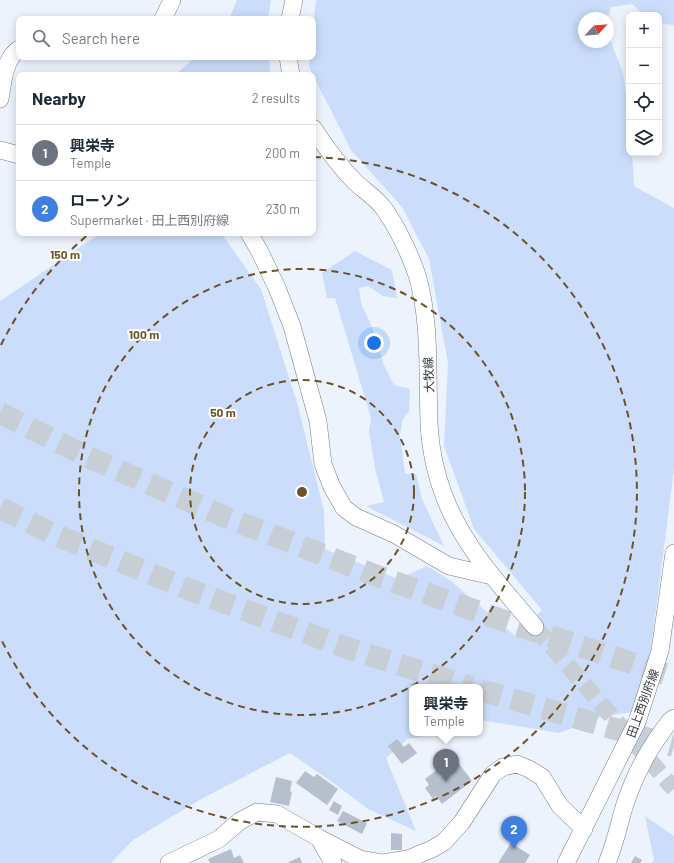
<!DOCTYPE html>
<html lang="en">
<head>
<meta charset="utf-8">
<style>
	body { margin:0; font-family:Barlow,"Noto Sans JP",sans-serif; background:#f6f6f7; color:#1f2937 }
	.controls { position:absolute; right:12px; top:12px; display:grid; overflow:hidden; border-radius:8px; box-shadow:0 2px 10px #0003 }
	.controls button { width:36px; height:36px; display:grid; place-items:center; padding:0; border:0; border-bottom:1px solid #e0e1e3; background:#fff; color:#1f2937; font:20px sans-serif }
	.compass { position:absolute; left:578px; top:12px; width:36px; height:36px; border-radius:50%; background:#fff; box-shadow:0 2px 10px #0003; rotate:64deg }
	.you { position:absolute; left:374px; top:343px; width:14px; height:14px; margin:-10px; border:3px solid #fff; border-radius:50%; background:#1a73e8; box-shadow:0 0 0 6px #1a73e833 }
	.badge { display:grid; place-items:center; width:26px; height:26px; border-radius:50%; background:#ea580c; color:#fff; font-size:13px; font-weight:700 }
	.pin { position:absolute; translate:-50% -33px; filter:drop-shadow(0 1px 2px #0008) }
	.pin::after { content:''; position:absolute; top:21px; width:14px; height:12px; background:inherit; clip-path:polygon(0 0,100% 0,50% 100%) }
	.popup { position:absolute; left:409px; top:684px; width:74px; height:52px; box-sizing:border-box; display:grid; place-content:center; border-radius:8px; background:#fff; filter:drop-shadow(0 1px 3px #0005); font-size:13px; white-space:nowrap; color:#747a83 }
	.popup b { font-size:15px; color:#1f2937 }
	.popup::after { content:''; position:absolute; left:50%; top:100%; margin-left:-8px; border:8px solid transparent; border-top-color:#fff }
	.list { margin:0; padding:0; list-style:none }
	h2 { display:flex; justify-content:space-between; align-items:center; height:52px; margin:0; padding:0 16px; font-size:17px }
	h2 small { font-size:13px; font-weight:400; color:#747a83 }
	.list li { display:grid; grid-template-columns:26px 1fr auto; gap:12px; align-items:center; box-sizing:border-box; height:56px; padding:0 16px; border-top:1px solid #e0e1e3 }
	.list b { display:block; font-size:15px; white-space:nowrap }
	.list p { margin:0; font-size:13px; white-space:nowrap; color:#747a83 }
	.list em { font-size:13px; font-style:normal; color:#747a83 }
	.icon { flex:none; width:22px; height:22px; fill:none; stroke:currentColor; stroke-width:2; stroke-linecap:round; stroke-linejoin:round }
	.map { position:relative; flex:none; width:674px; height:863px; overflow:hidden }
	.search { position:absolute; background:#fff; box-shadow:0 2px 10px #0003; left:16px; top:16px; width:300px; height:44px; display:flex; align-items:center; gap:10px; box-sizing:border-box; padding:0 14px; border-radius:8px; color:#747a83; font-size:15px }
	.panel { position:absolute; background:#fff; box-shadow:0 2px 10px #0003; left:16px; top:72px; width:300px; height:164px; border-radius:8px }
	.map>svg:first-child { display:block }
	.green { fill:#cbddfb }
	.building { fill:#b6bfce }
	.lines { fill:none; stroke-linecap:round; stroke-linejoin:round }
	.minor-tunnel { stroke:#c8ced6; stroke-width:17; stroke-dasharray:17 8; stroke-linecap:butt }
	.highway-tunnel { stroke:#c8ced6; stroke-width:22; stroke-dasharray:22 11; stroke-linecap:butt }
	.minor-casing { stroke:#757d8b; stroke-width:18 }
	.minor { stroke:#fff; stroke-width:17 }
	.ring { fill:none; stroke:#6c5324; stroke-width:2; stroke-dasharray:7 5 }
	.labels { text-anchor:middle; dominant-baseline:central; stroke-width:4; stroke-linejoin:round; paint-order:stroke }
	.street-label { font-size:12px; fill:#35383e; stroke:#fff }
	.centre { fill:#6c5324; stroke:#fff; stroke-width:2 }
	.ring-label { font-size:12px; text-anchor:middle; font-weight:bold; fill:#6c5324; stroke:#fff; stroke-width:4; stroke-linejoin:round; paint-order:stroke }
</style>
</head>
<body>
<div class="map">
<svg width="674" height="863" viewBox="0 0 674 863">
	<rect width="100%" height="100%" fill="#edf3fc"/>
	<!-- green -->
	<path class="green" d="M237,0H271L268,19H229Z
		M316,0H674V25L659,23V15H643L633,4L611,7L608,18H584V42H608V34L623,73L629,114V153H632L634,186L674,208V470L650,655L632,712L601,717L559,733L480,720V687H412V733H442L408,739L386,758L416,831L368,809L335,784L290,753L203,798L133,840L111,863H0V301L101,233H221L261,289L298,406L324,511L325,549L398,579L427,566L451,581L515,636L542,610L474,529L444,446L448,363L429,259L402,207L351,150L309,67L310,57H313V27Z
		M195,57H269L270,75H175Z
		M355,251L392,270L397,298L383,296L368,286L359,288L361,303L372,327L384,365L394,385L410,389L409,411L403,419L400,435L405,474H416L422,499L444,546L366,506L384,502L375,468L369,431L371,418L335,298H327L322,273Z
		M645,816L674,836V863H652L654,860Z"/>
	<!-- building -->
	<path class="building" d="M397,739L404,747L409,743L417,753L402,764L388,746Z
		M454,757L472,781L442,804L436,796L433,799L425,788L429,785L425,779Z
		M305,771L314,777L317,774L338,789L327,805L296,783Z
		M276,777L292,781L290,791L292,792L289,806L270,802Z
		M334,801L342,806L338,815L329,810Z
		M343,811L367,823L362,834L337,821Z
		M391,833L402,834V850H391Z
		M511,843L530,855L525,863H498Z
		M231,849L234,858L240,855L244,863H210L208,859Z
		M635,856L642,860L640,863H631Z
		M300,857L302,863H287Z"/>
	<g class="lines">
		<!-- minor-tunnel -->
		<path class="minor-tunnel" d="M535,627L674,789"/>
		<!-- highway-tunnel -->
		<path class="highway-tunnel" d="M0,413L86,456L223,516L372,574L516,625L674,677
			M0,508L51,533L193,591L347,648L471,687
			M480,690L674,746"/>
		<!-- minor casing -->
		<g class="minor-casing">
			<path id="minor" d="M163,19L172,0
				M290,19L294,0
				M288,57L291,75
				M0,99C3,83 4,59 19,49
				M313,128C326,148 339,166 356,183C364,190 374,197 381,205C395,222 410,254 417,275C431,322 427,374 429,422C431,466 445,508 469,544C488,574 513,600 535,627
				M0,150L19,155
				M249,233L260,252L277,288L292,326L318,421L323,464L332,487L344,508L356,517L394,534L449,566L492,576
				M319,838L333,863
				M169,863L219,839L240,821L257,812L277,814L319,838L360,859L383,863L408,859L432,849L444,842L462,822L493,774L503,767L517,764L529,769L542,777L560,806L584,829
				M566,863L637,722L660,651L674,553
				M607,863C615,844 619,824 625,804C636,772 649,748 670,721L674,718"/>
		</g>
		<!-- minor -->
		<use href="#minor" class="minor"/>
	</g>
	<!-- distance rings -->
	<g class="ring">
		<circle cx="302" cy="492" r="112"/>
		<circle cx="302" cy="492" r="223"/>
		<path d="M1 345A335 335 0 0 1 89 234M314 157A335 335 0 1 1 1 639"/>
	</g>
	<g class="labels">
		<!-- street labels -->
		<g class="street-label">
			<text transform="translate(428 375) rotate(-92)">大牧線</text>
			<text transform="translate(642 703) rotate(-70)">田上西別府線</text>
		</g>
	</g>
	<circle cx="302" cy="492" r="6" class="centre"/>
	<g class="ring-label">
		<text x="65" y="259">150 m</text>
		<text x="144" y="339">100 m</text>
		<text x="223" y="417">50 m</text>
	</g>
</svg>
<div class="controls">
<button>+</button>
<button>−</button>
<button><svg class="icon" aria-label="locate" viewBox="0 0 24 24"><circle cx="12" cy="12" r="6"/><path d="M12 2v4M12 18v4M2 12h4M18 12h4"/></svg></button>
<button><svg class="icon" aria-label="layers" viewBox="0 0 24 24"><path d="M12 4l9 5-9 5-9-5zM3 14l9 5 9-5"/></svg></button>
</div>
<svg class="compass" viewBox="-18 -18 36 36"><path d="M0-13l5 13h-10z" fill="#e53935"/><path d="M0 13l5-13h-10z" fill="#747a83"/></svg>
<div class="you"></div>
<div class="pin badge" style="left:446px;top:782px;background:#6b7280">1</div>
<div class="popup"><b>興栄寺</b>Temple</div>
<div class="pin badge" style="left:514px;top:849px;background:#3f7fe0">2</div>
<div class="search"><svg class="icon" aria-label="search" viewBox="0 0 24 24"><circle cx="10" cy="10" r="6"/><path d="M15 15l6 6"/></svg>Search here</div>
<section class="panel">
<h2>Nearby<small>2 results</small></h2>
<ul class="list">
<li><span class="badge" style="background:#6b7280">1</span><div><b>興栄寺</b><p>Temple</p></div><em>200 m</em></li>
<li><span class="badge" style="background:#3f7fe0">2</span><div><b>ローソン</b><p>Supermarket · 田上西別府線</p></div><em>230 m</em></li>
</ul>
</section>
</div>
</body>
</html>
